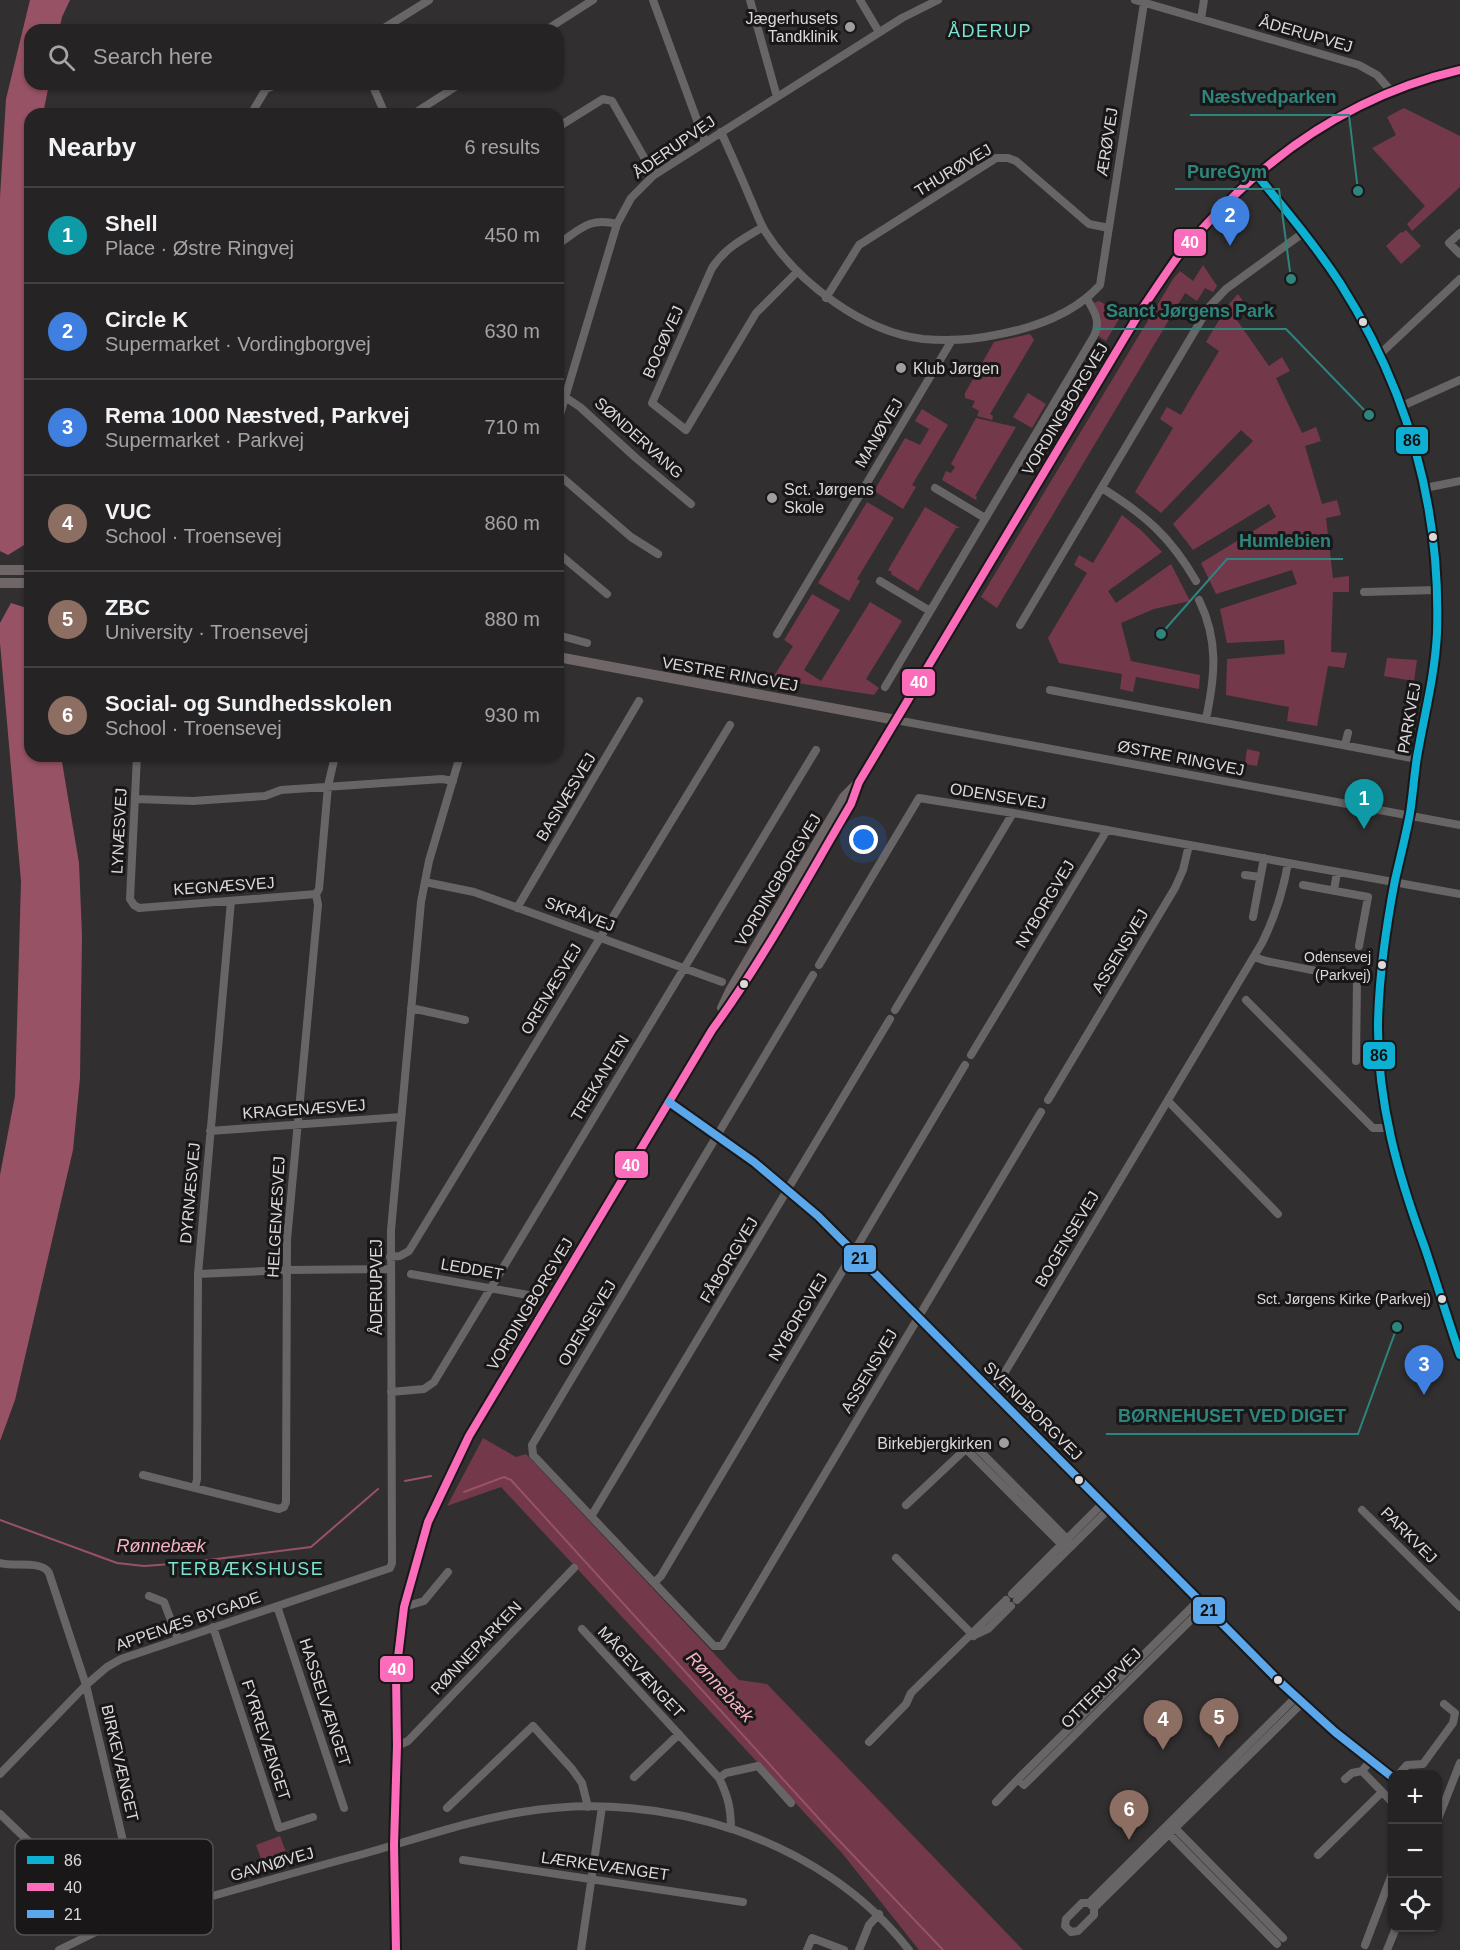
<!DOCTYPE html>
<html lang="en">
<head>
<meta charset="utf-8">
<style>
	body { margin:0; font-family:Arial,sans-serif; background:#2e2b2c; color:#f1f3f6 }
	.controls { position:absolute; right:18px; bottom:18px; display:grid; overflow:hidden; border-radius:12px; box-shadow:0 2px 4px #0004 }
	.controls button { width:54px; height:54px; display:grid; place-items:center; padding:0; border:0; border-bottom:2px solid #424041; background:#262324; color:#f1f3f6; font:30px sans-serif }
	.you { position:absolute; left:864px; top:840px; width:21px; height:21px; margin:-15px; border:4px solid #fff; border-radius:50%; background:#1a73e8; box-shadow:0 0 0 9px #1a73e833 }
	.badge { display:grid; place-items:center; width:39px; height:39px; border-radius:50%; background:#a19e9e; color:#fff; font-size:20px; font-weight:700 }
	.pin { position:absolute; translate:-50% -50px; filter:drop-shadow(0 2px 3px #0008) }
	.pin::after { content:''; position:absolute; top:32px; width:21px; height:18px; background:inherit; clip-path:polygon(0 0,100% 0,50% 100%) }
	.list { margin:0; padding:0; list-style:none }
	h2 { display:flex; justify-content:space-between; align-items:center; height:78px; margin:0; padding:0 24px; font-size:26px }
	h2 small { font-size:20px; font-weight:400; color:#a4a4a6 }
	.list li { display:grid; grid-template-columns:39px 1fr auto; gap:18px; align-items:center; box-sizing:border-box; height:96px; padding:0 24px; border-top:2px solid #424041 }
	.list b { display:block; font-size:22px; white-space:nowrap }
	.list p { margin:0; font-size:20px; white-space:nowrap; color:#a4a4a6 }
	.list em { font-size:20px; font-style:normal; color:#a4a4a6 }
	.icon { flex:none; width:33px; height:33px; fill:none; stroke:currentColor; stroke-width:2; stroke-linecap:round; stroke-linejoin:round }
	.map { position:relative; flex:none; width:1460px; height:1950px; overflow:hidden }
	.search { position:absolute; background:#262324; box-shadow:0 2px 4px #0004; left:24px; top:24px; width:540px; height:66px; display:flex; align-items:center; gap:15px; box-sizing:border-box; padding:0 21px; border-radius:18px; color:#a4a4a6; font-size:22px }
	.panel { position:absolute; background:#262324; box-shadow:0 2px 4px #0004; left:24px; top:108px; width:540px; height:654px; border-radius:18px }
	.map>svg:first-child { display:block }
	.green { fill:#73394a }
	.water { fill:#975265 }
	.lines { fill:none; stroke-linecap:round; stroke-linejoin:round }
	.stream { stroke:#975265; stroke-width:2 }
	.minor { stroke:#686566; stroke-width:8 }
	.major { stroke:#6e6667; stroke-width:10 }
	.bus-1-casing { stroke:#191717; stroke-width:12 }
	.bus-2-casing { stroke:#191717; stroke-width:12 }
	.bus-3-casing { stroke:#191717; stroke-width:12 }
	.bus-1 { stroke:#0dafd3; stroke-width:8 }
	.bus-2 { stroke:#fb6dba; stroke-width:8 }
	.bus-3 { stroke:#5aa8eb; stroke-width:8 }
	.poi-dot { fill:#a19e9e; stroke:#191717; stroke-width:2 }
	.bus-dot { fill:#ddd9da; stroke:#191717; stroke-width:2 }
	.labels { text-anchor:middle; dominant-baseline:central; stroke-width:6; stroke-linejoin:round; paint-order:stroke }
	.bus-label { font-size:14px; fill:#ddd9da; stroke:#191717; text-anchor:end }
	.poi-label { font-size:16px; fill:#ddd9da; stroke:#191717; text-anchor:end }
	.street-label { font-size:16px; fill:#ddd9da; stroke:#191717 }
	.neighbourhood-label { font-size:18px; letter-spacing:1.5px; fill:#7be2d2; stroke:#191717 }
	.water-label { font-size:18px; font-style:italic; fill:#f5b3c3; stroke:#191717 }
	.key { fill:#191717; stroke:#545152; stroke-width:1.5 }
	.key-label { font-size:16px; fill:#ddd9da }
	.leader { fill:none; stroke:#2e857e; stroke-width:2 }
	.callout-dot { fill:#2e857e; stroke:#191717; stroke-width:2 }
	.callout-label { font-size:18px; text-anchor:middle; font-weight:bold; fill:#2e857e; stroke:#191717; stroke-width:6; stroke-linejoin:round; paint-order:stroke }
	.line-badge { stroke:#191717; stroke-width:2 }
	.badge-label { font-size:16px; text-anchor:middle; font-weight:bold; fill:#fff }
	.pale-badge-label { font-size:16px; text-anchor:middle; font-weight:bold; fill:#111 }
</style>
</head>
<body>
<div class="map">
<svg width="1460" height="1950" viewBox="0 0 1460 1950">
	<rect width="100%" height="100%" fill="#322f30"/>
	<!-- green -->
	<path class="green" d="M1404,108L1460,136V187L1412,231L1407,224L1425,206L1372,148L1396,135L1387,117Z
		M1406,230L1421,246L1401,264L1386,246L1401,232L1402,233Z
		M1203,265L1217,286L1213,292L1205,288L1197,301L1185,293L997,608L981,597L1173,279L1180,271L1193,281Z
		M1238,294L1247,307L1234,316L1269,366L1282,357L1290,371L1276,378L1302,433L1316,427L1321,441L1305,446L1322,504L1337,500L1341,515L1326,518L1333,578L1349,576V592H1333L1331,652L1347,653L1344,668L1328,666L1317,726L1287,721L1289,707L1226,695L1227,659L1285,654L1284,640L1227,643L1220,609L1297,584L1292,570L1216,594L1201,563L1276,517L1269,504L1193,550L1173,524L1253,441L1241,430L1161,513L1135,492L1173,428L1160,419L1167,407L1181,415L1219,351L1206,342L1228,305Z
		M1099,301L1122,314L1106,341L1097,335L1101,318L1094,303Z
		M1030,334L1034,340L990,414L993,416L992,420L977,416L979,411L972,407L975,401L965,398V393L994,342Z
		M1028,393L1046,404L1032,428L1013,417Z
		M922,409L948,425L912,485L916,487L903,509L874,491L905,438L920,445L929,429L915,421Z
		M976,418L1016,427L975,496L977,497L976,500L942,480L946,471L951,473L955,467L951,464Z
		M867,502L894,518L857,579L860,581L849,601L818,583Z
		M925,507L960,528H956L918,591L891,574L892,572L888,570Z
		M1122,515L1142,531L1162,552L1108,591L1116,603L1171,564L1190,601L1154,609L1121,623L1131,661L1200,675L1199,689L1136,677L1133,692L1120,689L1122,674L1059,663L1048,638L1087,573L1074,565L1079,555L1093,563Z
		M812,594L840,610L804,670L821,681L870,602L902,621L866,679L879,688L874,695L772,679L793,646L784,640Z
		M1387,658L1417,660L1414,681L1384,676Z
		M1247,749L1260,752L1257,766L1245,764Z
		M483,1438L516,1457L526,1454L739,1680L767,1684L1023,1950H919L842,1853L501,1487L447,1506Z
		M280,1836L290,1863L265,1870L256,1845Z"/>
	<!-- water -->
	<path class="water" d="M30,0H70L62,17L59,30H30V84H49L43,114H30V399L24,545L8,555L0,551V197L6,99Z
		M11,603L30,609V756H61L79,863L82,935L80,1078L73,1150L15,1400L0,1441V1175L15,1096L21,881L0,643V623Z"/>
	<g class="lines">
		<!-- stream -->
		<path class="stream" d="M405,1481L431,1476
			M464,1492L504,1477L511,1480L831,1832L943,1950
			M0,1520L117,1563L144,1566L185,1563L311,1547L378,1489"/>
		<!-- minor -->
		<path class="minor" d="M653,0L705,142
			M750,0L777,97
			M860,0L879,32
			M1135,0L1359,65L1377,75L1391,91
			M1201,19L1204,0
			M381,30L429,0
			M546,30L593,0
			M1460,70C1357,94 1273,150 1203,228C1194,238 1184,248 1176,259C1164,276 1152,294 1140,312L896,720L1460,825
			M372,84L385,114
			M251,114L266,89L278,84
			M413,114L460,84
			M558,127L603,99L612,101L654,175
			M721,132C731,154 741,176 750,198C755,209 759,221 765,231C797,282 863,332 923,339C947,341 972,340 995,335C1034,328 1073,315 1100,285L1144,3
			M1256,174C1285,209 1315,245 1340,283C1408,390 1441,507 1437,633C1435,675 1424,716 1417,757C1414,776 1413,794 1410,813C1406,835 1400,858 1395,880C1386,927 1379,975 1378,1023C1377,1102 1398,1175 1425,1248C1437,1284 1448,1320 1460,1355
			M763,227C743,239 725,248 712,268L652,403L686,430L756,313L797,272
			M1460,233L1449,243L1460,254
			M558,244C581,229 589,217 617,224
			M826,298L859,245L996,158H1008L1016,161L1089,224L1109,228
			M1380,354L1460,279
			M565,397L580,407L636,458L691,504
			M1402,406L1460,380
			M558,421L617,224L631,198L654,175L902,18L938,0
			M558,474L631,537L658,554
			M935,488L985,518
			M1102,488C1145,515 1170,536 1196,581
			M1425,488L1460,481
			M558,553L607,594
			M880,581L930,611
			M1364,592L1436,590
			M1199,600C1219,641 1215,676 1206,719
			M1020,625L1209,307L1226,289L1303,233
			M777,634L952,340
			M558,635L587,643
			M885,687L1094,336C1101,322 1095,312 1087,299
			M1050,690L1417,759
			M1345,745L1348,733
			M137,756L130,899L134,905L139,908L316,894
			M136,799L193,801L265,796L281,790L442,779L453,781
			M1245,875L1260,877
			M425,882L474,892L722,982
			M1303,885L1368,897L1359,946
			M1334,890L1337,872
			M517,908L639,701
			M1253,917L1264,858
			M1254,957L1266,961L1357,979L1356,1061
			M819,965L919,798L1013,813L1460,894
			M813,975L532,1445L533,1455L714,1646H722L1041,1112
			M1246,1000L1373,1128H1388
			M411,1008L465,1020
			M895,1010L1013,813
			M971,1055L1107,830
			M1048,1100L1175,888L1183,870L1189,845
			M1168,1101L1278,1214
			M669,1102L754,1162L818,1216L1280,1682L1335,1732L1392,1777
			M210,1131L401,1117
			M390,1257L400,1256L409,1251L730,725
			M198,1274L287,1270L390,1269
			M411,1274L528,1295
			M391,1392L424,1389L434,1382L816,750
			M993,1392L1262,943C1275,917 1283,892 1288,863
			M966,1449L1067,1550
			M143,1475L279,1509L284,1507L286,1502L287,1240L318,905L316,894L319,889L328,786L335,756
			M195,1488L197,1479L198,1274L231,901
			M906,1505L972,1443L1073,1545
			M1362,1510L1460,1607
			M592,1515L890,1019
			M896,1558L974,1636
			M0,1563C14,1567 42,1560 49,1573L86,1685L141,1917
			M655,1582L661,1576L965,1065
			M1012,1594L1103,1503
			M149,1596L164,1602L178,1639
			M1017,1600L1109,1509
			M277,1606L344,1808
			M404,1607L424,1601L448,1572
			M213,1627L279,1828L313,1817
			M582,1629L719,1778C728,1796 731,1809 731,1829
			M973,1636L988,1629L1011,1606
			M869,1742L906,1704L911,1693L1006,1600
			M397,1746L408,1741L574,1568
			M1371,1760L1362,1771L1392,1802
			M0,1774L86,1685L107,1667L121,1659L390,1568L392,1563L391,1230L421,902L429,861L460,756
			M1399,1774L1407,1765L1423,1764L1453,1723L1455,1713L1444,1704
			M634,1777L679,1734
			M719,1778L726,1773L758,1766L791,1803
			M1018,1779L1199,1600
			M1345,1779L1352,1773L1362,1771
			M996,1802L1018,1779L1024,1785L1205,1606
			M447,1808L533,1726L572,1769L582,1783L588,1807
			M0,1814L75,1886
			M1438,1819L1460,1763
			M1172,1825L1283,1938
			M1166,1831L1277,1944
			M1318,1855L1382,1792
			M463,1860L743,1902
			M1089,1903L1094,1908V1915L1078,1931L1071,1932L1065,1926L1066,1919L1082,1903H1089L1296,1697
			M1094,1908L1302,1703
			M1365,1945L1392,1874
			M59,1950L108,1926C189,1903 270,1879 352,1857C408,1842 465,1821 522,1812C662,1789 821,1837 909,1950
			M581,1950L602,1807
			M807,1950L812,1938L844,1950
			M859,1950L869,1925L879,1914
			M1387,1950L1396,1928"/>
		<!-- major -->
		<path class="major" d="M0,570H30
			M0,583H30
			M722,1008L731,989L844,797L856,785
			M396,1950L394,1845L397,1746L396,1674L404,1607L428,1522L469,1436L712,1030C764,959 806,880 851,804L859,782L896,720L558,657"/>
		<!-- bus-1 casing -->
		<g class="bus-1-casing">
			<path id="bus-1" d="M1256,174C1285,209 1315,245 1340,283C1408,390 1441,507 1437,633C1435,675 1424,716 1417,757C1414,776 1413,794 1410,813C1406,835 1400,858 1395,880C1386,927 1379,975 1378,1023C1377,1102 1398,1175 1425,1248C1437,1284 1448,1320 1460,1355"/>
		</g>
		<!-- bus-2 casing -->
		<g class="bus-2-casing">
			<path id="bus-2" d="M396,1950L394,1845L397,1746L396,1674L404,1607L428,1522L469,1436L712,1030C764,959 806,880 851,804L859,782L1140,312C1152,294 1164,276 1176,259C1184,248 1194,238 1203,228C1273,150 1357,94 1460,70"/>
		</g>
		<!-- bus-3 casing -->
		<g class="bus-3-casing">
			<path id="bus-3" d="M669,1102L754,1162L818,1216L1280,1682L1335,1732L1392,1777"/>
		</g>
		<!-- bus-1 -->
		<use href="#bus-1" class="bus-1"/>
		<!-- bus-2 -->
		<use href="#bus-2" class="bus-2"/>
		<!-- bus-3 -->
		<use href="#bus-3" class="bus-3"/>
	</g>
	<!-- markers -->
	<g class="poi-dot">
		<circle cx="850" cy="27" r="6"/>
		<circle cx="901" cy="368" r="6"/>
		<circle cx="772" cy="498" r="6"/>
		<circle cx="1004" cy="1443" r="6"/>
	</g>
	<g class="bus-dot">
		<circle cx="1363" cy="322" r="5"/>
		<circle cx="1433" cy="537" r="5"/>
		<circle cx="1382" cy="965" r="5"/>
		<circle cx="744" cy="984" r="5"/>
		<circle cx="1442" cy="1299" r="5"/>
		<circle cx="1079" cy="1480" r="5"/>
		<circle cx="1278" cy="1680" r="5"/>
	</g>
	<g class="labels">
		<!-- bus labels -->
		<g class="bus-label">
			<text x="1371" y="957">Odensevej<tspan x="1371" dy="18">(Parkvej)</tspan></text>
			<text x="1431" y="1299">Sct. Jørgens Kirke (Parkvej)</text>
		</g>
		<!-- poi labels -->
		<g class="poi-label">
			<text x="838" y="18">Jægerhusets<tspan x="838" dy="18">Tandklinik</tspan></text>
			<text x="913" y="368" text-anchor="start">Klub Jørgen</text>
			<text x="784" y="489" text-anchor="start">Sct. Jørgens<tspan x="784" dy="18">Skole</tspan></text>
			<text x="992" y="1443">Birkebjergkirken</text>
		</g>
		<!-- street labels -->
		<g class="street-label">
			<text transform="translate(1306 34) rotate(16)">ÅDERUPVEJ</text>
			<text transform="translate(1107 142) rotate(-81)">ÆRØVEJ</text>
			<text transform="translate(674 147) rotate(-35)">ÅDERUPVEJ</text>
			<text transform="translate(953 170) rotate(-31)">THURØVEJ</text>
			<text transform="translate(663 342) rotate(-66)">BOGØVEJ</text>
			<text transform="translate(1065 409) rotate(-59)">VORDINGBORGVEJ</text>
			<text transform="translate(879 433) rotate(-59)">MANØVEJ</text>
			<text transform="translate(639 438) rotate(42)">SØNDERVANG</text>
			<text transform="translate(730 674) rotate(10)">VESTRE RINGVEJ</text>
			<text transform="translate(1409 718) rotate(-80)">PARKVEJ</text>
			<text transform="translate(1181 758) rotate(11)">ØSTRE RINGVEJ</text>
			<text transform="translate(998 796) rotate(9)">ODENSEVEJ</text>
			<text transform="translate(566 797) rotate(-59)">BASNÆSVEJ</text>
			<text transform="translate(119 831) rotate(-87)">LYNÆSVEJ</text>
			<text transform="translate(778 880) rotate(-59)">VORDINGBORGVEJ</text>
			<text transform="translate(224 886) rotate(-4)">KEGNÆSVEJ</text>
			<text transform="translate(1045 904) rotate(-59)">NYBORGVEJ</text>
			<text transform="translate(580 914) rotate(20)">SKRÅVEJ</text>
			<text transform="translate(1120 951) rotate(-59)">ASSENSVEJ</text>
			<text transform="translate(551 989) rotate(-59)">ORENÆSVEJ</text>
			<text transform="translate(600 1078) rotate(-59)">TREKANTEN</text>
			<text transform="translate(304 1109) rotate(-4)">KRAGENÆSVEJ</text>
			<text transform="translate(190 1193) rotate(-85)">DYRNÆSVEJ</text>
			<text transform="translate(276 1217) rotate(-87)">HELGENÆSVEJ</text>
			<text transform="translate(1067 1239) rotate(-59)">BOGENSEVEJ</text>
			<text transform="translate(729 1260) rotate(-59)">FÅBORGVEJ</text>
			<text transform="translate(472 1269) rotate(10)">LEDDET</text>
			<text transform="translate(376 1287) rotate(-90)">ÅDERUPVEJ</text>
			<text transform="translate(530 1304) rotate(-59)">VORDINGBORGVEJ</text>
			<text transform="translate(798 1317) rotate(-59)">NYBORGVEJ</text>
			<text transform="translate(587 1323) rotate(-59)">ODENSEVEJ</text>
			<text transform="translate(869 1371) rotate(-59)">ASSENSVEJ</text>
			<text transform="translate(1033 1411) rotate(45)">SVENDBORGVEJ</text>
			<text transform="translate(1409 1535) rotate(45)">PARKVEJ</text>
			<text transform="translate(188 1621) rotate(-19)">APPENÆS BYGADE</text>
			<text transform="translate(476 1648) rotate(-46)">RØNNEPARKEN</text>
			<text transform="translate(641 1672) rotate(47)">MÅGEVÆNGET</text>
			<text transform="translate(1101 1688) rotate(-45)">OTTERUPVEJ</text>
			<text transform="translate(325 1702) rotate(72)">HASSELVÆNGET</text>
			<text transform="translate(266 1740) rotate(72)">FYRREVÆNGET</text>
			<text transform="translate(120 1763) rotate(77)">BIRKEVÆNGET</text>
			<text transform="translate(272 1864) rotate(-16)">GAVNØVEJ</text>
			<text transform="translate(605 1866) rotate(8)">LÆRKEVÆNGET</text>
		</g>
		<!-- neighbourhood labels -->
		<g class="neighbourhood-label">
			<text x="990" y="31">ÅDERUP</text>
			<text x="246" y="1569">TERBÆKSHUSE</text>
		</g>
		<!-- water labels -->
		<g class="water-label">
			<text x="161" y="1546">Rønnebæk</text>
			<text transform="translate(720 1687) rotate(47)">Rønnebæk</text>
		</g>
	</g>
	<!-- legend -->
	<rect x="15" y="1839" width="198" height="96" rx="9" class="key"/>
	<rect x="27" y="1856" width="27" height="8" fill="#0dafd3"/>
	<rect x="27" y="1883" width="27" height="8" fill="#fb6dba"/>
	<rect x="27" y="1910" width="27" height="8" fill="#5aa8eb"/>
	<g class="key-label">
		<text x="64" y="1866">86</text>
		<text x="64" y="1893">40</text>
		<text x="64" y="1920">21</text>
	</g>
	<!-- callouts -->
	<path class="leader" d="M1358 191L1349 115H1190M1291 279L1279 189H1175M1369 415L1286 329H1094M1161 634L1227 559H1343M1397 1327L1358 1434H1106"/>
	<g class="callout-dot">
		<circle cx="1358" cy="191" r="6"/>
		<circle cx="1291" cy="279" r="6"/>
		<circle cx="1369" cy="415" r="6"/>
		<circle cx="1161" cy="634" r="6"/>
		<circle cx="1397" cy="1327" r="6"/>
	</g>
	<g class="callout-label">
		<text x="1269" y="103">Næstvedparken</text>
		<text x="1227" y="178">PureGym</text>
		<text x="1190" y="317">Sanct Jørgens Park</text>
		<text x="1285" y="547">Humlebien</text>
		<text x="1232" y="1422">BØRNEHUSET VED DIGET</text>
	</g>
	<g class="line-badge">
		<rect x="1173" y="228" width="34" height="29" rx="6" fill="#fb6dba"/>
		<rect x="1395" y="426" width="34" height="29" rx="6" fill="#0dafd3"/>
		<rect x="901" y="668" width="35" height="29" rx="6" fill="#fb6dba"/>
		<rect x="1362" y="1041" width="34" height="29" rx="6" fill="#0dafd3"/>
		<rect x="614" y="1150" width="35" height="29" rx="6" fill="#fb6dba"/>
		<rect x="843" y="1244" width="34" height="29" rx="6" fill="#5aa8eb"/>
		<rect x="1192" y="1596" width="34" height="29" rx="6" fill="#5aa8eb"/>
		<rect x="379" y="1655" width="35" height="28" rx="6" fill="#fb6dba"/>
	</g>
	<g class="badge-label">
		<text x="1190" y="248">40</text>
		<text x="919" y="688">40</text>
		<text x="631" y="1171">40</text>
		<text x="397" y="1675">40</text>
	</g>
	<g class="pale-badge-label">
		<text x="1412" y="446">86</text>
		<text x="1379" y="1061">86</text>
		<text x="860" y="1264">21</text>
		<text x="1209" y="1616">21</text>
	</g>
</svg>
<div class="controls">
<button>+</button>
<button>−</button>
<button><svg class="icon" aria-label="locate" viewBox="0 0 24 24"><circle cx="12" cy="12" r="6"/><path d="M12 2v4M12 18v4M2 12h4M18 12h4"/></svg></button>
</div>
<div class="you"></div>
<div class="pin badge" style="left:1364px;top:829px;background:#0f9aa8">1</div>
<div class="pin badge" style="left:1230px;top:246px;background:#3f7fe0">2</div>
<div class="pin badge" style="left:1424px;top:1395px;background:#3f7fe0">3</div>
<div class="pin badge" style="left:1163px;top:1750px;background:#8d6e63">4</div>
<div class="pin badge" style="left:1219px;top:1748px;background:#8d6e63">5</div>
<div class="pin badge" style="left:1129px;top:1840px;background:#8d6e63">6</div>
<div class="search"><svg class="icon" aria-label="search" viewBox="0 0 24 24"><circle cx="10" cy="10" r="6"/><path d="M15 15l6 6"/></svg>Search here</div>
<section class="panel">
<h2>Nearby<small>6 results</small></h2>
<ul class="list">
<li><span class="badge" style="background:#0f9aa8">1</span><div><b>Shell</b><p>Place · Østre Ringvej</p></div><em>450 m</em></li>
<li><span class="badge" style="background:#3f7fe0">2</span><div><b>Circle K</b><p>Supermarket · Vordingborgvej</p></div><em>630 m</em></li>
<li><span class="badge" style="background:#3f7fe0">3</span><div><b>Rema 1000 Næstved, Parkvej</b><p>Supermarket · Parkvej</p></div><em>710 m</em></li>
<li><span class="badge" style="background:#8d6e63">4</span><div><b>VUC</b><p>School · Troensevej</p></div><em>860 m</em></li>
<li><span class="badge" style="background:#8d6e63">5</span><div><b>ZBC</b><p>University · Troensevej</p></div><em>880 m</em></li>
<li><span class="badge" style="background:#8d6e63">6</span><div><b>Social- og Sundhedsskolen</b><p>School · Troensevej</p></div><em>930 m</em></li>
</ul>
</section>
</div>
</body>
</html>
